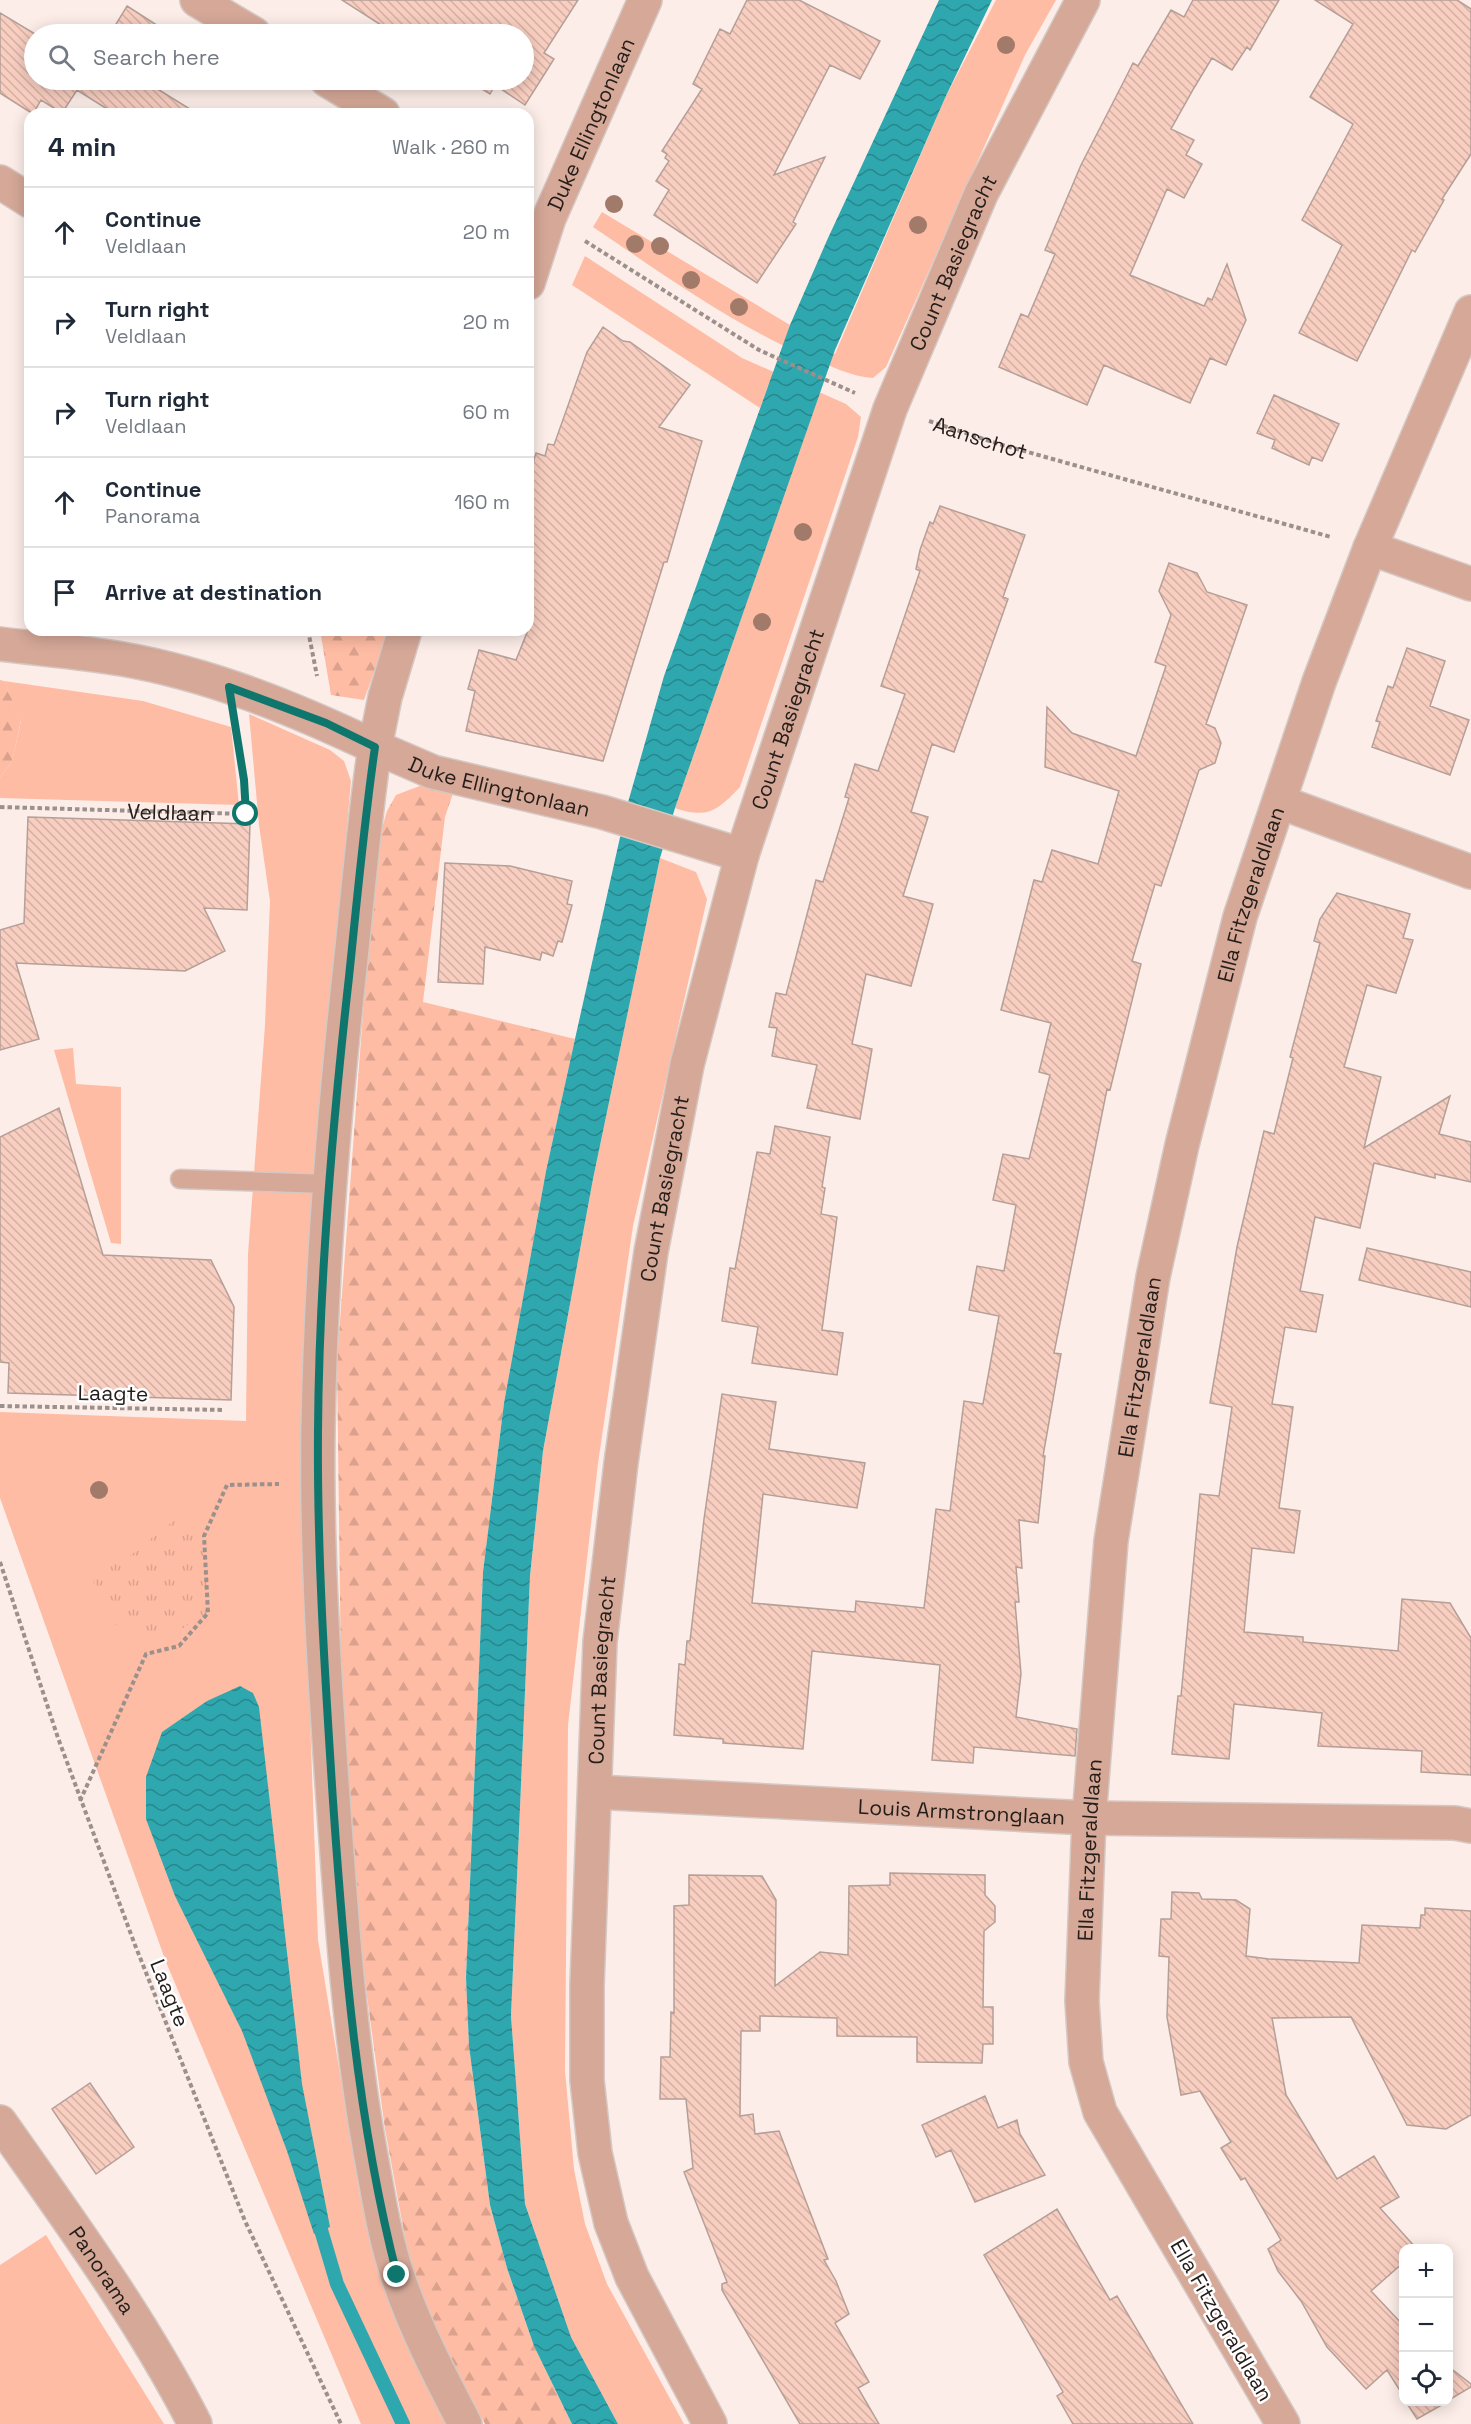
<!DOCTYPE html>
<html lang="en">
<head>
<meta charset="utf-8">
<style>
	body { margin:0; font-family:"Space Grotesk",sans-serif; background:#f6f6f7; color:#1f2937 }
	.controls { position:absolute; right:18px; bottom:18px; display:grid; overflow:hidden; border-radius:12px; box-shadow:0 3px 15px #0003 }
	.controls button { width:54px; height:54px; display:grid; place-items:center; padding:0; border:0; border-bottom:2px solid #e0e1e3; background:#fff; color:#1f2937; font:30px sans-serif }
	.stop { position:absolute; width:18px; height:18px; margin:-14px; border:4px solid #0f766e; border-radius:50%; background:#fff }
	.stop.end { background:#0f766e; border-color:#fff; box-shadow:0 2px 6px #0008 }
	.list { margin:0; padding:0; list-style:none }
	h2 { display:flex; justify-content:space-between; align-items:center; height:78px; margin:0; padding:0 24px; font-size:26px }
	h2 small { font-size:20px; font-weight:400; color:#747a83 }
	.list li { display:grid; grid-template-columns:39px 1fr auto; gap:18px; align-items:center; box-sizing:border-box; height:90px; padding:0 24px; border-top:2px solid #e0e1e3 }
	.list b { display:block; font-size:22px; white-space:nowrap }
	.list p { margin:0; font-size:20px; white-space:nowrap; color:#747a83 }
	.list em { font-size:20px; font-style:normal; color:#747a83 }
	.icon { flex:none; width:33px; height:33px; fill:none; stroke:currentColor; stroke-width:2; stroke-linecap:round; stroke-linejoin:round }
	.map { position:relative; flex:none; width:1471px; height:2424px; overflow:hidden }
	.search { position:absolute; background:#fff; box-shadow:0 3px 15px #0003; left:24px; top:24px; width:510px; height:66px; display:flex; align-items:center; gap:15px; box-sizing:border-box; padding:0 21px; border-radius:33px; color:#747a83; font-size:22px }
	.panel { position:absolute; background:#fff; box-shadow:0 3px 15px #0003; left:24px; top:108px; width:510px; height:528px; border-radius:18px }
	.map>svg:first-child { display:block }
	.grass { fill:#febca4 }
	.forest { fill:url(#forest-firs) }
	.park { fill:url(#park-tufts) }
	.water { fill:url(#water-waves) }
	.lines { fill:none; stroke-linecap:round; stroke-linejoin:round }
	.stream { stroke:#2ea7ae; stroke-width:14 }
	.building { fill:url(#building-back-hatch); stroke:#b59f97; stroke-width:1.5 }
	.lane-casing { stroke:#d5c8c3; stroke-width:21 }
	.street-casing { stroke:#d5c8c3; stroke-width:36 }
	.path { stroke:#9c908c; stroke-width:4; stroke-dasharray:4.5 3; stroke-linecap:butt }
	.lane { stroke:#d5a898; stroke-width:18 }
	.street { stroke:#d5a898; stroke-width:33 }
	.tree { fill:#a17a6a }
	.route { stroke:#0f766e; stroke-width:8 }
	.labels { text-anchor:middle; dominant-baseline:central; stroke-width:5; stroke-linejoin:round; paint-order:stroke }
	.street-label { font-size:21px; fill:#251d1a; stroke:#fff }
</style>
</head>
<body>
<div class="map">
<svg width="1471" height="2424" viewBox="0 0 1471 2424">
	<defs>
		<pattern id="forest-firs" width="22" height="20" patternUnits="userSpaceOnUse" patternTransform="scale(1.5)"><rect width="22" height="20" fill="#febca4"/><path d="M5 1l3.5 6h-7zM16 11l3.5 6h-7z" fill="#daa18d"/></pattern>
		<pattern id="park-tufts" width="24" height="20" patternUnits="userSpaceOnUse" patternTransform="scale(1.5)"><rect width="24" height="20" fill="#febca4"/><path d="M3 7l-1-3M5 7V3M7 7l1-3M15 17l-1-3M17 17v-4M19 17l1-3" fill="none" stroke="#daa18d"/></pattern>
		<pattern id="water-waves" width="16" height="10" patternUnits="userSpaceOnUse" patternTransform="scale(1.5)"><rect width="16" height="10" fill="#2ea7ae"/><path d="M0 5q4-4 8 0t8 0" fill="none" stroke="#27878d"/></pattern>
		<pattern id="building-back-hatch" width="6" height="6" patternUnits="userSpaceOnUse" patternTransform="scale(1.5)"><rect width="6" height="6" fill="#f8cec0"/><path d="M-1 5l2 2M0 0l6 6M5-1l2 2" fill="none" stroke="#d4b0a4"/></pattern>
	</defs>
	<rect width="100%" height="100%" fill="#fcede8"/>
	<!-- grass -->
	<path class="grass" d="M996,0H1056L1025,55L886,367L873,378C849,376 831,366 809,357C731,324 663,274 593,227L602,212L790,325L787,335L835,354L945,98Z
		M585,256L742,358L846,404L861,417L858,437L740,787C717,811 708,819 675,808L815,406L768,386L760,408L572,285Z
		M4,681L143,701L231,727L239,805L0,798V777L12,762L21,721Z
		M249,714L330,750L344,761L351,781L320,1127L304,1355L303,1521L318,1940L360,2196L396,2315L453,2424H361L166,1962L82,1728L0,1498V1412L246,1421L248,1254L265,1025L270,901L259,825Z
		M660,858L696,872L707,899L633,1226L598,1463L568,1725L565,2071L574,2169L585,2224L607,2284L684,2424H618L571,2337L525,2204L511,2016L530,1576L543,1451L593,1179Z
		M73,1048L76,1084L121,1087V1244L111,1243L54,1050Z
		M46,2235L164,2424H0V2265Z"/>
	<!-- forest -->
	<path class="forest" d="M320,630H383L385,641L364,700L331,695Z
		M0,680L4,681L21,720L12,762L0,777Z
		M425,784L453,793L445,817L423,1002L575,1039L546,1171L504,1403L483,1572L466,1978L469,2046L490,2205L507,2268L534,2346L572,2424H485L448,2355L418,2288L406,2243L385,2129L366,1989L350,1835L341,1677L337,1361L363,1013L380,835L387,811L396,795Z"/>
	<!-- park -->
	<path class="park" d="M185,1514L204,1536L208,1613L165,1639L112,1624L92,1578L132,1554L165,1527Z"/>
	<!-- water -->
	<path class="water" d="M939,0H992L945,98L835,350L675,808L660,858L593,1179L543,1451L530,1576L511,2016L525,2204L571,2337L618,2424H572L534,2346L507,2268L490,2205L469,2046L466,1978L483,1572L504,1403L546,1171L575,1039L627,806L664,676L790,325L828,238Z
		M240,1686L253,1693L259,1707L302,2084L330,2227L314,2234L287,2151L242,2031L175,1896L146,1819V1777L162,1732L207,1701Z"/>
	<g class="lines">
		<!-- stream -->
		<path class="stream" d="M321,2230L337,2284L403,2424"/>
	</g>
	<!-- building -->
	<path class="building" d="M342,0H578L544,53L554,59L525,105L495,85L490,94L467,80H524V34H395Z
		M747,0H799L880,41L860,79L830,65L774,175L825,157L793,222L796,224L757,283L654,215L669,190L656,181L669,161L665,158L667,154L662,151L702,89L693,84L720,29L730,34Z
		M1193,0H1279L1250,50L1247,47L1232,70L1212,58L1194,88L1171,129L1194,140L1186,155L1202,164L1184,198L1167,189L1130,275L1204,306L1208,298L1212,300L1227,264L1246,320L1226,365L1210,358L1190,403L1104,365L1087,405L999,367L1021,314L1028,317L1055,254L1045,250L1081,165L1123,83L1133,63L1138,66L1171,10L1184,17Z
		M1315,0H1457L1471,9V154L1442,199L1444,200L1415,252L1412,250L1357,361L1299,333L1342,245L1302,220L1353,124L1310,97L1353,24Z
		M127,6L169,33L168,34H110Z
		M0,13L35,34L34,80H143L198,114H115L77,90L62,113L41,100L33,114L0,93Z
		M603,327L623,341L630,342L690,385L659,427L702,441L667,562H664L603,761L466,731L475,691L468,689L479,650L516,660L528,630V479L536,453L545,456L548,444L554,445L587,352Z
		M1274,395L1339,424L1322,461L1312,457L1309,465L1272,448L1275,440L1257,433Z
		M940,506L1025,535L1003,597L1008,599L954,752L932,744L911,812L928,817L903,896L933,904L911,986L866,974L852,1044L872,1049L860,1119L807,1108L817,1065L772,1056L777,1028L769,1027L776,993L786,995L816,880L823,882L849,798L845,797L855,764L878,771L905,694L881,686L920,571L916,569L920,550L930,522L933,524Z
		M1169,563L1197,573L1207,592L1247,605L1206,724L1215,728L1221,743L1215,763L1199,770L1161,886L1155,884L1132,961L1141,964L1110,1090L1107,1089L1054,1353L1061,1354L1043,1456H1045L1038,1523L1019,1520L1022,1568L1016,1567L1019,1602H1015L1021,1674L1016,1717L1077,1729L1075,1756L974,1747L973,1763L932,1760L940,1665L812,1651L803,1749L723,1743V1739L674,1735L679,1664L685,1665L687,1641H690L704,1519L722,1394L776,1402L769,1449L865,1463L857,1508L763,1494L752,1603L855,1612L856,1601L924,1608L936,1509L950,1511L964,1401L983,1404L999,1316L969,1310L977,1266L1004,1271L1016,1205L993,1200L1003,1154L1029,1159L1050,1075L1039,1072L1051,1023L1001,1010L1034,880L1042,882L1052,850L1098,864L1119,791L1045,767L1047,707L1072,733L1136,756L1166,666L1155,662L1171,615L1159,591Z
		M1407,648L1445,661L1430,706L1469,720L1450,775L1372,747L1380,722L1376,721L1388,686L1393,688Z
		M28,817L250,824L247,910L204,908L225,951L185,971L16,963L39,1039L0,1050V930L24,923Z
		M445,863L510,866L572,881L567,904L572,905L562,942L558,941L553,956L542,952L540,960L485,947L483,984L438,982Z
		M1337,893L1410,914L1403,938L1413,940L1396,993L1367,985L1344,1067L1381,1077L1364,1148L1450,1096L1439,1134L1471,1142V1182L1435,1174V1178L1374,1163L1360,1228L1315,1217L1300,1291L1323,1295L1316,1332L1285,1327L1272,1404L1293,1407L1279,1508L1300,1511L1294,1553L1252,1548L1244,1632L1303,1637V1642L1398,1651L1402,1599L1450,1603L1471,1638V1775L1421,1772L1422,1751L1318,1746L1322,1713L1234,1704L1229,1759L1172,1754L1178,1696H1181L1200,1494L1219,1496L1232,1407L1210,1403L1237,1247L1264,1131L1274,1134L1293,1058L1290,1057L1320,943L1314,941L1320,919Z
		M59,1108L103,1255L211,1260L234,1307L231,1400L8,1393L9,1363L0,1362V1137Z
		M775,1126L830,1137L822,1187L825,1188L821,1214L837,1217L822,1330L843,1333L837,1375L752,1363L758,1327L722,1321L730,1268L735,1269L757,1152L770,1154Z
		M1367,1248L1471,1272V1307L1359,1280Z
		M890,1873L985,1875V1895L995,1906V1922L984,1931L983,2007H993V2044H983L982,2063L917,2062V2037L837,2036V2018L760,2016V2031H741L740,2116L753,2114L755,2134L779,2131L828,2259L824,2260L836,2281L849,2314L835,2323L869,2382L858,2388L879,2424H800L722,2290V2284L727,2282L684,2172L693,2168L686,2099H660L661,2057H670L671,2012L674,2013V1906L689,1905V1875L762,1876L776,1900L775,1986L820,1952L848,1955L849,1886L890,1885Z
		M1172,1892L1199,1893L1202,1899L1236,1900L1250,1909L1246,1956L1269,1959L1359,1963L1362,1925L1420,1928L1421,1915H1425V1908L1471,1911V2115L1446,2129L1407,2125L1351,2017L1272,2018L1286,2095L1337,2179L1374,2156L1399,2197L1380,2208L1416,2248H1404V2262L1371,2291L1404,2326V2397L1387,2370L1366,2389L1327,2347L1301,2301L1278,2271L1268,2249L1281,2240L1245,2178L1241,2180L1221,2148L1231,2142L1200,2091L1181,2095L1167,2017L1169,1957L1159,1956L1161,1919H1171Z
		M90,2083L134,2147L96,2174L52,2109Z
		M985,2096L998,2128L1017,2120L1020,2134L1045,2175L975,2202L951,2150L936,2157L922,2125Z
		M1057,2209L1110,2300L1117,2296L1193,2424H1073L1057,2396L1063,2392L984,2255Z
		M1449,2367L1471,2384V2387L1449,2400Z
		M1406,2402H1447L1417,2419Z"/>
	<g class="lines">
		<!-- lane casing -->
		<g class="lane-casing">
			<path id="lane" d="M180,1179L328,1184"/>
		</g>
		<!-- street casing -->
		<g class="street-casing">
			<g id="street">
				<path d="M197,0L254,34"/>
				<path d="M327,80L383,114"/>
				<path d="M0,182L30,201"/>
				<path id="s3" d="M528,283L549,218L645,0"/>
				<path d="M1370,548L1471,584"/>
				<path id="s4" d="M405,630L385,697L375,747L433,772L602,812L742,855"/>
				<path d="M0,644C41,649 82,652 122,659C210,674 295,709 375,747C364,820 358,894 350,967C333,1121 321,1273 318,1428C316,1555 325,1684 334,1812C342,1925 350,2039 370,2151C378,2193 384,2236 398,2277C415,2328 440,2376 465,2424"/>
				<path d="M1280,802L1471,872"/>
				<path id="s5" d="M596,1792L1089,1818L1455,1823L1471,1826"/>
				<path id="s6" d="M0,2122C68,2219 141,2318 195,2424"/>
				<path id="s7" d="M710,2424L632,2277L611,2223L595,2153L587,2080V1985L600,1642L621,1463L651,1252L687,1065L742,855L890,409L981,194L1083,0"/>
				<path id="s8" d="M1283,2424L1100,2112L1086,2062L1082,2001L1089,1818L1111,1541L1153,1277L1182,1145L1240,917L1319,682L1370,548L1471,312"/>
			</g>
		</g>
		<!-- path -->
		<g class="path">
			<path d="M585,241L759,350L855,393"/>
			<path id="s1" d="M929,421L999,444L1331,537"/>
			<path d="M308,630L317,676"/>
			<path id="s2" d="M0,807L246,814L245,780L237,731"/>
			<path d="M0,1406L225,1410"/>
			<path d="M0,1562L58,1738L135,1945L245,2221L341,2424"/>
			<path d="M80,1801L146,1654L179,1646L208,1613L204,1536L227,1485L279,1484"/>
		</g>
		<!-- lane -->
		<use href="#lane" class="lane"/>
		<!-- street -->
		<use href="#street" class="street"/>
	</g>
	<!-- trees -->
	<g class="tree">
		<circle cx="1006" cy="45" r="9"/>
		<circle cx="614" cy="204" r="9"/>
		<circle cx="918" cy="225" r="9"/>
		<circle cx="635" cy="244" r="9"/>
		<circle cx="660" cy="246" r="9"/>
		<circle cx="691" cy="280" r="9"/>
		<circle cx="739" cy="307" r="9"/>
		<circle cx="803" cy="532" r="9"/>
		<circle cx="762" cy="622" r="9"/>
		<circle cx="99" cy="1490" r="9"/>
	</g>
	<g class="lines">
		<!-- route -->
		<path class="route" d="M246,814L244,780L229,687L326,723L375,747C364,823 357,900 349,977C332,1128 319,1279 318,1431C317,1554 325,1678 333,1801C344,1960 357,2120 397,2275"/>
	</g>
	<g class="labels">
		<!-- street labels -->
		<g class="street-label">
			<text stroke="none"><textPath href="#s3" startOffset="171">Duke Ellingtonlaan</textPath></text>
			<text stroke="none"><textPath href="#s7" startOffset="2238">Count Basiegracht</textPath></text>
			<text stroke="none"><textPath href="#s1" startOffset="54">Aanschot</textPath></text>
			<text stroke="none"><textPath href="#s7" startOffset="1752">Count Basiegracht</textPath></text>
			<text stroke="none"><textPath href="#s4" startOffset="252">Duke Ellingtonlaan</textPath></text>
			<text stroke="none"><textPath href="#s2" startOffset="170">Veldlaan</textPath></text>
			<text stroke="none"><textPath href="#s8" startOffset="1598">Ella Fitzgeraldlaan</textPath></text>
			<text stroke="none"><textPath href="#s7" startOffset="1266">Count Basiegracht</textPath></text>
			<text stroke="none"><textPath href="#s8" startOffset="1112">Ella Fitzgeraldlaan</textPath></text>
			<text transform="translate(113 1393) rotate(1)">Laagte</text>
			<text stroke="none"><textPath href="#s7" startOffset="780">Count Basiegracht</textPath></text>
			<text stroke="none"><textPath href="#s5" startOffset="366">Louis Armstronglaan</textPath></text>
			<text stroke="none"><textPath href="#s8" startOffset="626">Ella Fitzgeraldlaan</textPath></text>
			<text transform="translate(170 1993) rotate(68)">Laagte</text>
			<text stroke="none"><textPath href="#s6" startOffset="180">Panorama</textPath></text>
			<text transform="translate(1222 2320) rotate(60)">Ella Fitzgeraldlaan</text>
		</g>
	</g>
</svg>
<div class="controls">
<button>+</button>
<button>−</button>
<button><svg class="icon" aria-label="locate" viewBox="0 0 24 24"><circle cx="12" cy="12" r="6"/><path d="M12 2v4M12 18v4M2 12h4M18 12h4"/></svg></button>
</div>
<div class="stop" style="left:246px;top:814px"></div>
<div class="stop end" style="left:397px;top:2275px"></div>
<div class="search"><svg class="icon" aria-label="search" viewBox="0 0 24 24"><circle cx="10" cy="10" r="6"/><path d="M15 15l6 6"/></svg>Search here</div>
<section class="panel">
<h2>4 min<small>Walk · 260 m</small></h2>
<ul class="list">
<li><svg class="icon" aria-label="ahead" viewBox="0 0 24 24"><path d="M12 20V5M6 11l6-6 6 6"/></svg><div><b>Continue</b><p>Veldlaan</p></div><em>20 m</em></li>
<li><svg class="icon" aria-label="right" viewBox="0 0 24 24"><path d="M7 20v-9h11M14 6l5 5-5 5"/></svg><div><b>Turn right</b><p>Veldlaan</p></div><em>20 m</em></li>
<li><svg class="icon" aria-label="right" viewBox="0 0 24 24"><path d="M7 20v-9h11M14 6l5 5-5 5"/></svg><div><b>Turn right</b><p>Veldlaan</p></div><em>60 m</em></li>
<li><svg class="icon" aria-label="ahead" viewBox="0 0 24 24"><path d="M12 20V5M6 11l6-6 6 6"/></svg><div><b>Continue</b><p>Panorama</p></div><em>160 m</em></li>
<li><svg class="icon" aria-label="arrive" viewBox="0 0 24 24"><path d="M6 21V4h12l-3 4 3 4H6"/></svg><div><b>Arrive at destination</b></div></li>
</ul>
</section>
</div>
</body>
</html>
